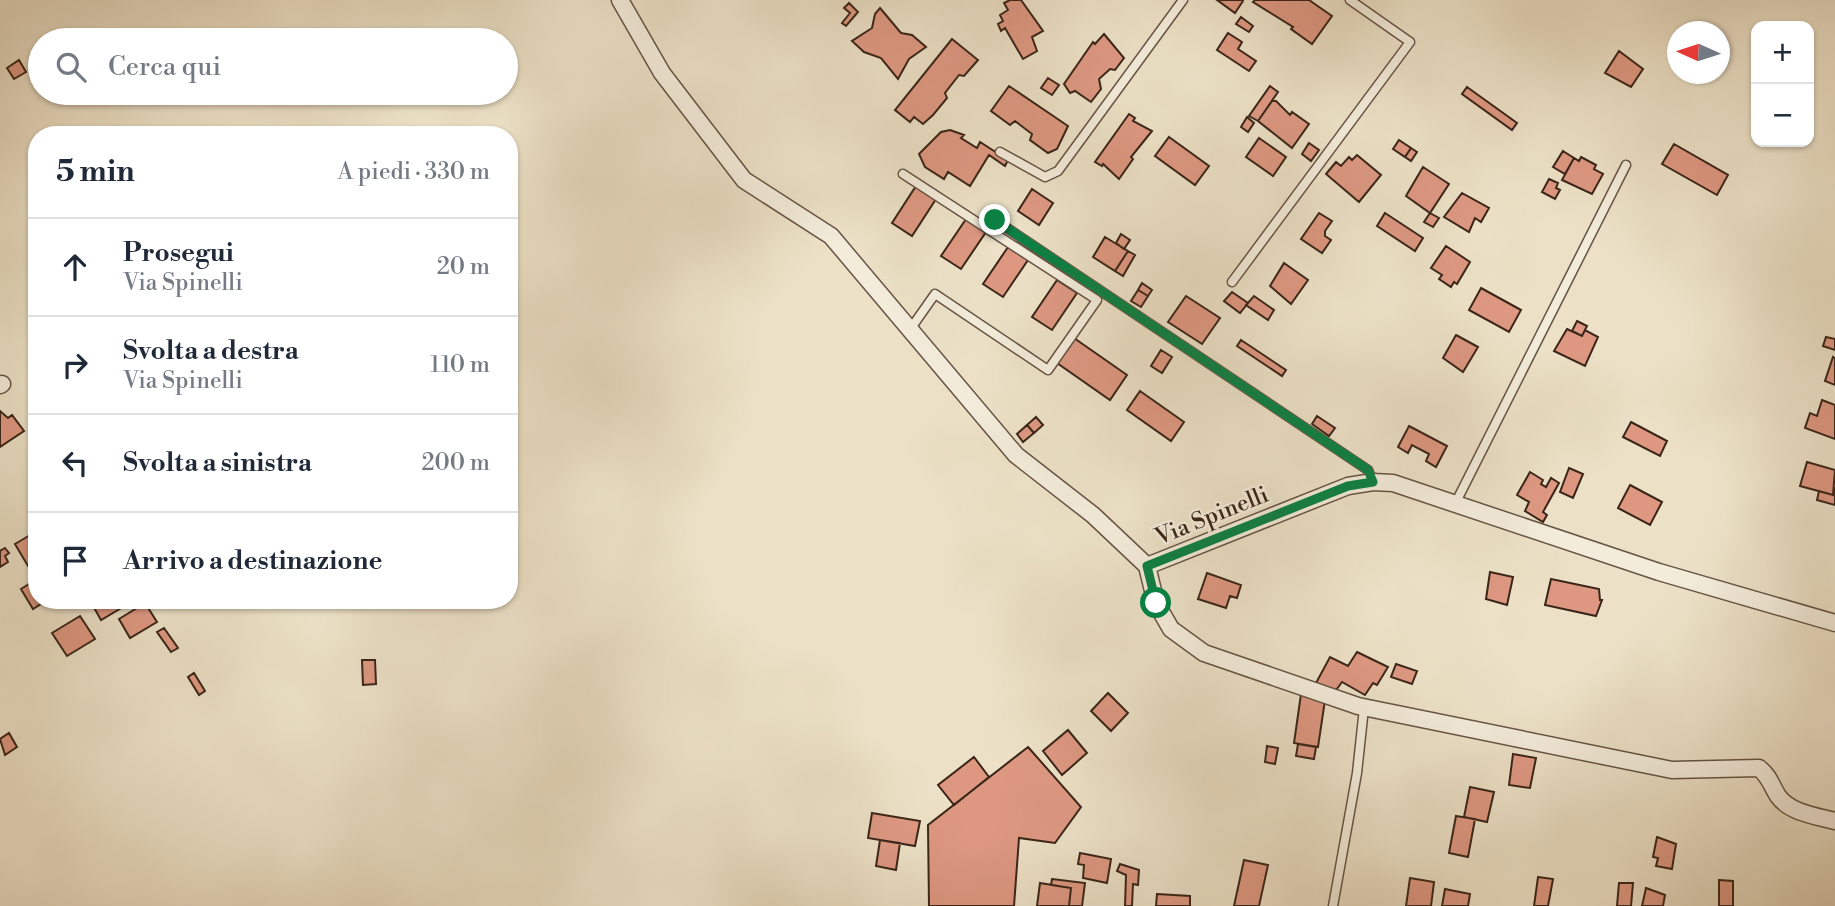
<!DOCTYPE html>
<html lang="it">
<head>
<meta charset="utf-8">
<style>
	body { margin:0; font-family:"Libre Bodoni",serif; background:#f2f2f3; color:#1f2937 }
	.controls { position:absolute; right:21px; top:21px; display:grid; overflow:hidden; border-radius:14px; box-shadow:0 2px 5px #0004 }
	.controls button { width:63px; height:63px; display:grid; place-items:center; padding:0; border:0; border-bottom:2px solid #e0e1e3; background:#fff; color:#1f2937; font:35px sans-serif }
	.compass { position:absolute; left:1667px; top:21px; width:63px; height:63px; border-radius:50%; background:#fff; box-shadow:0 2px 5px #0004; rotate:273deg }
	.stop { position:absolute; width:21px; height:21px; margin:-16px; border:5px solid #0b8043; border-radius:50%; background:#fff }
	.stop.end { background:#0b8043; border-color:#fff; box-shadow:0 2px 7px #0008 }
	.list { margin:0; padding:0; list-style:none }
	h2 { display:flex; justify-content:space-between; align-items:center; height:91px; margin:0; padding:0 28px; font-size:30px }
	h2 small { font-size:23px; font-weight:400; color:#747a83 }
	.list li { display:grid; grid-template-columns:46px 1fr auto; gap:21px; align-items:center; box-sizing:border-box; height:98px; padding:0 28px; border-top:2px solid #e0e1e3 }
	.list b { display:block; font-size:26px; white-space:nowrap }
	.list p { margin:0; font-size:23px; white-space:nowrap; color:#747a83 }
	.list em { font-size:23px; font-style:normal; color:#747a83 }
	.icon { flex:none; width:38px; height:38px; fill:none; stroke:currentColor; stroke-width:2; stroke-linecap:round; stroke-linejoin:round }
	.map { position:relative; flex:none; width:1835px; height:906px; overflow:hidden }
	.search { position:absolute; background:#fff; box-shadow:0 2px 5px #0004; left:28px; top:28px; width:490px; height:77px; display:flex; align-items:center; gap:18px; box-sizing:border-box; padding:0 24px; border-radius:38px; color:#747a83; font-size:26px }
	.panel { position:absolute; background:#fff; box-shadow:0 2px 5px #0004; left:28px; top:126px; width:490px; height:483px; border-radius:28px }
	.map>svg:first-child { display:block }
	.building { fill:#de9882; stroke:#3a2518; stroke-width:2 }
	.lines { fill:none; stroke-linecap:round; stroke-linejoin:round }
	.lane-casing { stroke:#665444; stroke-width:11 }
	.street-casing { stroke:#665444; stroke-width:19 }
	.lane { stroke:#f3ecdb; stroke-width:8 }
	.street { stroke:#f3ecdb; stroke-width:16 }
	.route { stroke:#0b8043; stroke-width:9 }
	.labels { text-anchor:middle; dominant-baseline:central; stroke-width:5; stroke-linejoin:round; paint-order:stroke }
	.street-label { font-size:23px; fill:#3a2518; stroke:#f3ecdb }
</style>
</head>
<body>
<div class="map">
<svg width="1835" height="906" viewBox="0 0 1835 906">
	<rect width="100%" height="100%" fill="#ece1c7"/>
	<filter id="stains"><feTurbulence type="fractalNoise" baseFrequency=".00286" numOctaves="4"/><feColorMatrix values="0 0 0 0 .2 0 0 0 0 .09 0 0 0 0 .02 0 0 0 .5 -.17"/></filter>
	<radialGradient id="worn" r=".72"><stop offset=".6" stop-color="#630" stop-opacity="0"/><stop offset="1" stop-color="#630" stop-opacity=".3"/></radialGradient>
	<!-- building -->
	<path class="building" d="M1010,0H1021L1043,31L1032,37L1037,51L1023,59L1005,28L1001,31L998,24L1003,21L1000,15L1008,10L1004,3Z
		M1217,0H1242L1243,1L1235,13Z
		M1255,0H1309L1332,16L1312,44L1291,29L1293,27L1253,2Z
		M849,3L858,12L846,26L842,23L850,13L844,8Z
		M880,8L901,33L912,35L926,47L909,59L898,79L881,58L864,52L852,41L872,28L875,14Z
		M1241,17L1253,26L1249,32L1236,24Z
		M1228,33L1242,42L1238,49L1256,61L1249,71L1217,50Z
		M1104,34L1124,58L1115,70L1110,69L1099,79L1101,89L1091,102L1075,91L1070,93L1064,84L1093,42L1095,44Z
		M952,39L978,60L964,76L959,75L945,93L947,98L933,115L923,124L914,117L910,122L895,110Z
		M1619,51L1643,69L1631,87L1605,73Z
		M19,60L26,72L14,79L7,68Z
		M1048,78L1059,85L1052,95L1041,88Z
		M1009,86L1068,126L1057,149L1048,153L1030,140L1032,134L1015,121L1010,125L991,111Z
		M1270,86L1278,92L1258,121L1249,116Z
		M1467,87L1517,123L1512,130L1462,94Z
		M1272,101H1276L1290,115L1292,112L1309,124L1292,148L1258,121Z
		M1129,114L1135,118L1133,121L1152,131L1131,157L1133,159L1119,179L1103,164L1102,166L1095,162Z
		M1247,117L1254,123L1248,132L1241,127Z
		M950,130L964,135L961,138L977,148L980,142L1008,160L1005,166L989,155L970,186L948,172L944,179L925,167L919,154L941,132Z
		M1169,137L1209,166L1195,185L1155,156Z
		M1259,138L1286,157L1273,176L1246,157Z
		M1399,140L1411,148L1405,157L1393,149Z
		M1309,143L1319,150L1311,161L1302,154Z
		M1674,144L1728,175L1717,195L1662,164Z
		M1411,148L1417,152L1411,161L1405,157Z
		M1563,151L1574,158L1565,174L1553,167Z
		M1357,155L1381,175L1359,202L1326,174L1336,162L1341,166L1349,157L1352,160Z
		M1581,157L1596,165L1594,169L1603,174L1592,194L1562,180L1574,158L1579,161Z
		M1423,167L1449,184L1430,213L1406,196Z
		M1549,179L1558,183L1556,188L1560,190L1555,199L1542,192Z
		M916,186L936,199L912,236L892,223Z
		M1032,189L1053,203L1039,225L1018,211Z
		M1462,193L1489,208L1481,222L1475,218L1469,232L1444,217Z
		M1319,213L1332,221L1325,231V236L1331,240L1322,253L1301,239Z
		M1385,213L1423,238L1415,251L1377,226Z
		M1430,213L1439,218L1433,227L1424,222Z
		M966,219L986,232L961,269L941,256Z
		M1121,234L1130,240L1124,249L1116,243Z
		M1105,237L1128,251L1115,271L1093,257Z
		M1446,246L1470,262L1457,284L1454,282L1451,287L1439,279L1442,275L1431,268Z
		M1008,247L1028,260L1003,297L983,284Z
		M1128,251L1135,255L1123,276L1115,271Z
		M1284,263L1308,280L1291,304L1270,286Z
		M1057,280L1077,293L1052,330L1032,317Z
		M1142,283L1152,290L1148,296L1138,290Z
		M1481,288L1521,310L1509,332L1469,310Z
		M1138,290L1148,296L1141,307L1131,301Z
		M1232,292L1248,303L1240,313L1224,301Z
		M1186,296L1220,318L1202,344L1168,322Z
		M1254,296L1274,310L1268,320L1246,305Z
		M1577,321L1587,326L1582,336L1572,331Z
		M1567,329L1582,336L1585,330L1598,337L1585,366L1554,351Z
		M1456,335L1478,347L1463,372L1443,358Z
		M1826,337L1835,339V350L1823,346Z
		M1074,338L1127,375L1110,400L1057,363Z
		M1241,340L1286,370L1282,376L1237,346Z
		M1161,350L1172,357L1162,373L1151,366Z
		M1833,357L1835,358V385L1825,381Z
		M1140,391L1184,422L1171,441L1127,410Z
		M1822,400L1835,405V439L1805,428L1810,413L1817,416Z
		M0,411L8,418L12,415L24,431L0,447Z
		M1317,416L1335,428L1329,436L1312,424Z
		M1036,417L1043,425L1034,433L1027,425Z
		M1631,422L1667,441L1660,456L1623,437Z
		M1027,425L1034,433L1023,442L1017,434Z
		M1409,426L1447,446L1436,467L1426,461L1429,454L1412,445L1408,453L1398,447Z
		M1807,462L1835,470L1833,495L1800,486Z
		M1569,468L1583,474L1573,498L1560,492Z
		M1530,472L1543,480L1541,484L1546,487L1551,478L1559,483L1543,512L1547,515L1543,522L1525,511L1529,502L1517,495Z
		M1630,485L1662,502L1650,525L1618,508Z
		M1835,487V505L1817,500L1819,491L1833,495Z
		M37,531V561L28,566L15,544Z
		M5,548L9,553L5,556L8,562L0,567V551Z
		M1490,572L1513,577L1507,605L1486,599Z
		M1207,573L1241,585L1237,598L1230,596L1226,608L1198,599Z
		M37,579V600H47L33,609L21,589Z
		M1551,579L1599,589L1600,600H1602L1596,616L1545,605Z
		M99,600H119L123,607L101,620L92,604Z
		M130,600H146L147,602L135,609Z
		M145,603L157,622L130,638L119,619Z
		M80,616L95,639L67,656L52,633Z
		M164,628L178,648L171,652L157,632Z
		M1357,652L1388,667L1377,685L1373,683L1365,695L1342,682L1334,693L1316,683L1330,657L1348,666Z
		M362,660H375L376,684L363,685Z
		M1396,664L1417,671L1412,684L1391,677Z
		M194,673L205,691L199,695L188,677Z
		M1108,693L1128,713L1111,731L1091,711Z
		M1301,694L1325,700L1318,747L1294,743Z
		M1068,730L1087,753L1062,775L1043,751Z
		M9,733L17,747L5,755L0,739Z
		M1298,744L1316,747L1314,759L1296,756Z
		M1267,746L1278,748L1275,764L1265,762Z
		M1028,747L1081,807L1055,843L1019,838L1014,906H929L928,825Z
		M1513,754L1536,758L1530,788L1509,785Z
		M974,757L989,777L954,805L938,785Z
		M1470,787L1494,792L1487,822L1464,817Z
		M872,813L920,821L915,846L868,838Z
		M1456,816L1475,819L1468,857L1449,853Z
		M1657,837L1676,844L1672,869L1656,866L1658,858L1653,857Z
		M880,840L900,843L896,870L876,866Z
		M1080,853L1111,859L1107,883L1083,878L1084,865L1078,864Z
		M1244,860L1268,865L1259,906H1234Z
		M1120,864L1139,870L1138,885L1133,884L1132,906H1125L1126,875L1117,871Z
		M1538,877L1553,879L1548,906H1534Z
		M1410,878L1434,882L1431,906H1406Z
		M1052,879L1085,883L1082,906H1069L1071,888L1051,885Z
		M1719,880L1733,881V906H1719Z
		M1040,883L1071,888L1069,906H1037Z
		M1619,883H1633L1631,906H1617Z
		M1646,888L1665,895L1663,906H1642Z
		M1445,889L1470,894L1468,906H1442Z
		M1157,894L1190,896V906H1156Z"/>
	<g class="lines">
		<!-- lane casing -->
		<g class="lane-casing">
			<path id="lane" d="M1000,152L1045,177L1058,171L1183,0
				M903,174L1097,300L1048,370L935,294L909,331
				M995,220L1368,470L1373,482
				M1232,282L1410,42L1350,0
				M1455,504L1626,165
				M1333,906L1357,773L1364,708"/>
		</g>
		<!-- street casing -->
		<g class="street-casing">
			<path id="street" d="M620,0L662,73L744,180L831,236L1016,455L1093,515L1147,566
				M0,385L2,384
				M1835,623L1659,572L1393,483L1373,482L1348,486L1147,566L1156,603L1171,629L1204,653L1358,706L1672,770L1759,768C1770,777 1771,785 1778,796C1790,813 1816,816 1835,821"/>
		</g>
		<!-- lane -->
		<use href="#lane" class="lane"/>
		<!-- street -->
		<use href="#street" class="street"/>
	</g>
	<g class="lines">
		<!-- route -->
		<path class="route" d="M995,220L1368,470L1373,482L1348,486L1147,566L1156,603"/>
	</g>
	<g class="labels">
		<!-- street labels -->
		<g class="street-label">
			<text transform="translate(1212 516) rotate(-22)">Via Spinelli</text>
		</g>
	</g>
	<rect width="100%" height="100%" filter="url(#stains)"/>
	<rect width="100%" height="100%" fill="url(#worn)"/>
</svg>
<div class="controls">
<button>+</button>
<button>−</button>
</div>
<svg class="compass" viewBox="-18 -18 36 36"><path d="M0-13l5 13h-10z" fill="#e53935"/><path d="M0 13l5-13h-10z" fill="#747a83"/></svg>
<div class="stop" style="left:1156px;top:603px"></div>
<div class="stop end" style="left:995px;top:220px"></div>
<div class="search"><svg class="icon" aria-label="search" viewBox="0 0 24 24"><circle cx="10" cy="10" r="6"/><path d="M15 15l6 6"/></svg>Cerca qui</div>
<section class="panel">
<h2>5 min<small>A piedi · 330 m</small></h2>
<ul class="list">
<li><svg class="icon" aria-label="ahead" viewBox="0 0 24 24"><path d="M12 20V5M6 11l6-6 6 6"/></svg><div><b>Prosegui</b><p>Via Spinelli</p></div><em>20 m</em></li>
<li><svg class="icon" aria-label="right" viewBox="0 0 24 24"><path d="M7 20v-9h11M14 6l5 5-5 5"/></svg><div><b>Svolta a destra</b><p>Via Spinelli</p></div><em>110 m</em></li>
<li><svg class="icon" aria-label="left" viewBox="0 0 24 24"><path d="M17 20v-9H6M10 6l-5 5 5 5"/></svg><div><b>Svolta a sinistra</b></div><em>200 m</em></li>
<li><svg class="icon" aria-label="arrive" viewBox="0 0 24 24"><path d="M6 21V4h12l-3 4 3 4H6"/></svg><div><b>Arrivo a destinazione</b></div></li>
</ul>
</section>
</div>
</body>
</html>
